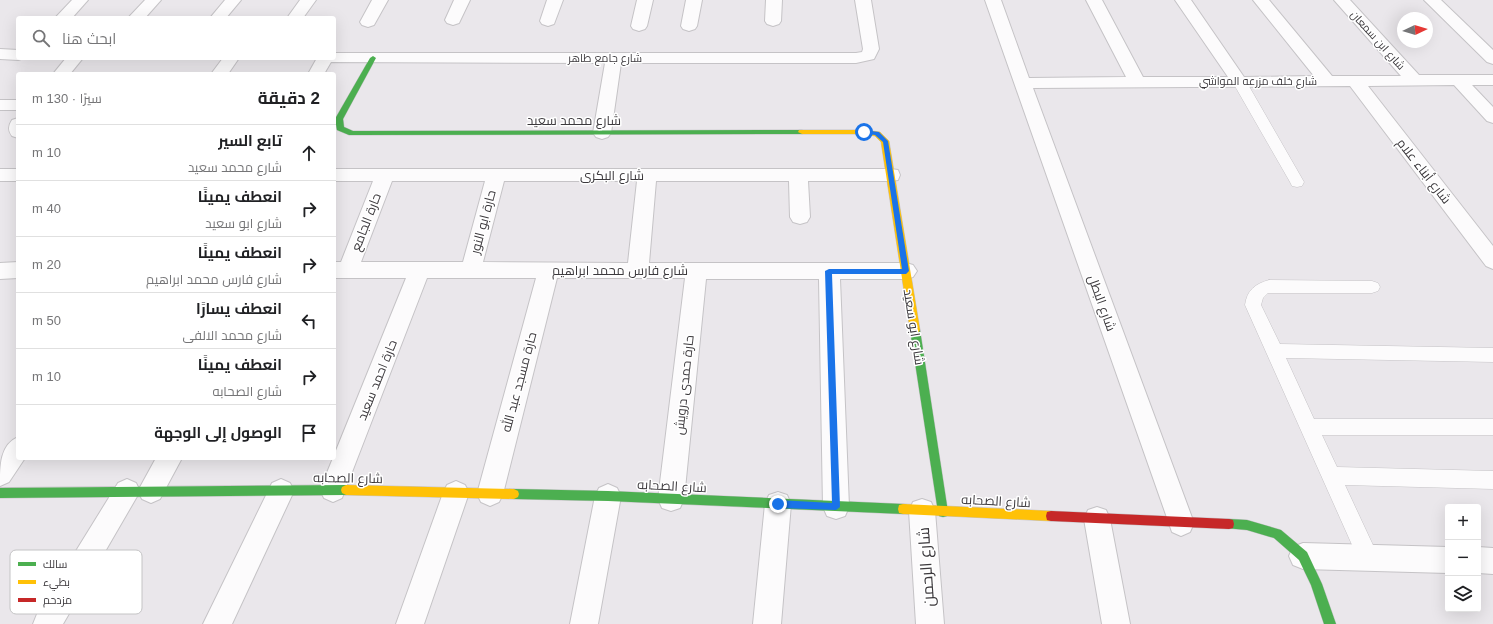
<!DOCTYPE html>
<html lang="ar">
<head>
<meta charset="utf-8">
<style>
	body { margin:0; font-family:Helvetica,Cairo,sans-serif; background:#f6f6f6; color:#202124; direction:rtl }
	.controls { position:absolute; right:12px; bottom:12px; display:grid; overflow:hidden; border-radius:4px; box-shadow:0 4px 16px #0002 }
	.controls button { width:36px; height:36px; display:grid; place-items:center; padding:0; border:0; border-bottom:1px solid #e0e0e0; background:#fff; color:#202124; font:20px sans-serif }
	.compass { position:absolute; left:1397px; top:12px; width:36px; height:36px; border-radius:50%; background:#fff; box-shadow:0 4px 16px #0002; rotate:86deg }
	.stop { position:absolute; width:12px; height:12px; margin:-9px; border:3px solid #1a73e8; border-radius:50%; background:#fff }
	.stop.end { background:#1a73e8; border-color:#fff; box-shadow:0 1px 4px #0008 }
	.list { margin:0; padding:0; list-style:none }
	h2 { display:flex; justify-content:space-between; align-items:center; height:52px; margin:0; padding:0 16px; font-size:17px }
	h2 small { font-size:13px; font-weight:400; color:#757577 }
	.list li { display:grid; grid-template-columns:26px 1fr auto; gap:12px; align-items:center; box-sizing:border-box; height:56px; padding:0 16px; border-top:1px solid #e0e0e0 }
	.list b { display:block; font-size:15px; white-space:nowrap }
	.list p { margin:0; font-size:13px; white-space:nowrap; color:#757577 }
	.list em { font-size:13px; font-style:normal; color:#757577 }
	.icon { flex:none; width:22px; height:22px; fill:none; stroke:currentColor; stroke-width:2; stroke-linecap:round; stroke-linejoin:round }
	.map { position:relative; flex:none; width:1493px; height:624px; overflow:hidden; direction:ltr }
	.search { position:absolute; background:#fff; box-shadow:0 4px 16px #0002; left:16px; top:16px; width:320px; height:44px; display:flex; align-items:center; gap:10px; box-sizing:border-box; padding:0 14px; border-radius:4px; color:#757577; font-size:15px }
	.panel { position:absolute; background:#fff; box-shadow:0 4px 16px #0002; left:16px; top:72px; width:320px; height:388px; border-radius:4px; direction:rtl }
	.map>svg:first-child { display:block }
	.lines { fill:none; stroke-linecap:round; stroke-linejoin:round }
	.lane-casing { stroke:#c5c3c6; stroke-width:1 }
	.street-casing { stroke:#c5c3c6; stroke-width:2 }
	.fast-casing { stroke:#c5c3c6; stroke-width:1 }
	.slow-casing { stroke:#c5c3c6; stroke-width:1 }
	.jam-casing { stroke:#c5c3c6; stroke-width:1 }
	.lane { fill:#fcfbfc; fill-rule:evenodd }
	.street { fill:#fcfbfc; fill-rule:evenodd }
	.fast { fill:#4caf50; fill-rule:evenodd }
	.slow { fill:#ffc107; fill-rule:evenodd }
	.jam { fill:#c62828; fill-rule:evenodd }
	.route { fill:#1a73e8 }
	.labels { text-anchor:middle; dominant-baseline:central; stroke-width:3; stroke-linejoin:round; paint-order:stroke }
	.far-street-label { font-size:11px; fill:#3c393d; stroke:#fff }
	.street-label { font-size:13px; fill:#3c393d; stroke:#fff }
	.near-street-label { font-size:16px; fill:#3c393d; stroke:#fff }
	.key { fill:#fff; stroke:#c4c4c5; stroke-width:1 }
	.key-label { font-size:11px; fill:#3c393d }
</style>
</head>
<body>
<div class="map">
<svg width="1493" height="624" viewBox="0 0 1493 624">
	<rect width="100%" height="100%" fill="#eae7eb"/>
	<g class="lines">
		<!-- lane casing -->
		<g class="lane-casing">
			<path id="lane" d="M1239,77L1244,78L1246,81L1304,182L1302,186L1297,187L1292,186L1290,182L1232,81L1234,78Z
				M1269,280L1372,281L1378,283L1380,287L1378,291L1372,293H1268L1263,298L1261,305L1280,344L1493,348V362L1286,358L1314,419H1493V435H1322L1337,467L1493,471V489L1345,485L1379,558L1375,565L1368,568L1361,565L1245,305C1247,290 1255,284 1269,280Z"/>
		</g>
		<!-- street casing -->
		<g class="street-casing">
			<path id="street" d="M72,0H88L72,18H55Z
				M145,0H161L145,18H128Z
				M225,0H241L226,18H210Z
				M300,0H316L303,18H287Z
				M372,0H388L374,25L368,27L362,25L360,22Z
				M454,0H470L459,23L453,25L447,23L445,20Z
				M547,0H563L554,24L548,26L542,24L540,21Z
				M637,0H653L647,26L645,29L639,31L633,29L631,26Z
				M686,0H702L697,26L695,29L689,31L683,29L681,26Z
				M766,0H782L781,21L779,24L773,26L767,24L765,21Z
				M855,0H871L879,49L874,59L856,63H621L611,133L608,137L602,139L596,137L593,133L605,63L331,62L324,74H308L317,58H334V53H856L862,52L863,49Z
				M985,0H1001L1029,78L1126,77L1086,0H1102L1143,77H1228L1175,0H1191L1244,77L1314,76L1253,0H1269L1332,76H1401L1334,0H1350L1419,75H1493V85H1472L1493,107V123L1487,121L1454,85L1368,86L1493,246V269L1486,266L1350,86L1033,88L1194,523L1190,532L1181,536L1172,532Z
				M1424,0H1441L1493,50V64L1487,62Z
				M0,49L18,50V58H24L18,60L0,59Z
				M66,58H83L70,74H53Z
				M223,58H239L228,74H211Z
				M0,100H18V110H0Z
				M18,118V138L12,136C8,131 8,126 12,120Z
				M0,169H18V181H0Z
				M334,169H891L898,170L900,175L898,180L891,181H808L810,217L807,222L800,224L793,222L790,217L789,181H656L649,263H906L913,265L917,271L913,277L906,279H840L849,507L845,516L836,519L827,516L823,507L819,279H706L684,499L680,508L671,511L662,508L658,499L685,278H557L503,494L499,502L490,506L481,502L477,494L536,278H427L342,498L333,502L324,498L320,490L406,278H334V262H341L373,181H334ZM392,181H485L463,262H361ZM504,181H637L628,263L483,262Z
				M18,262V278L0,279V263Z
				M18,437V458H25L9,482L0,486C0,465 0,445 18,437Z
				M156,458H182L160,499L151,503L142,499L139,493L63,624H33L37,614L118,483L127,479L136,483L139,489Z
				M281,479L290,483L294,491L232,624H203L272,483Z
				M456,481L465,485L469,493L424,624H396L443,493L447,485Z
				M608,484L617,488L621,496L598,624H570L595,496L599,488Z
				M778,492L787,495L791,504L781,624H753L765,504L769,495Z
				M922,499L931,502L935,511L944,624H916L909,511L913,502Z
				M1097,507L1106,510L1110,519L1130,624H1102L1084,519L1088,510Z
				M1303,543L1448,547V573L1303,569L1293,565L1289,556L1293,547Z
				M1478,547L1493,548V574L1478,573Z"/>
		</g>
		<!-- fast casing -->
		<g class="fast-casing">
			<path id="fast" d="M373,56L376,58L343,119L344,127L353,131L802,130L806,132L802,134L349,135L337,130L335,119L370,58Z
				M915,326L918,327L920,330L948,512L947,516L943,517L939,516L938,512L910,330L912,327Z
				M346,485L350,487L351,490L350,493L346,495L0,498V488Z
				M514,489L608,491L903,504L907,505L908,509L907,513L903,514L608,501L514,499L510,497L509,494L510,491Z
				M1229,519L1247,520L1281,530L1307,552L1322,584L1336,624H1324L1311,585L1299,560L1274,538L1247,530L1225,528L1224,524L1225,520Z"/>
		</g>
		<!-- slow casing -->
		<g class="slow-casing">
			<path id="slow" d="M799,130H864L880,132L889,141L920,330L918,333H912L910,330L881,142L875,136L864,134H802L798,132Z
				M346,485L514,489L518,491L519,494L518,497L514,499L346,495L342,493L341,490L342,487Z
				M903,504L1051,511L1055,512L1056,516L1055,520L1051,521L903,514L899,513L898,509L899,505Z"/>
		</g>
		<!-- jam casing -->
		<g class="jam-casing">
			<path id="jam" d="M1051,511L1229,519L1233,520L1234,524L1233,528L1229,529L1051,521L1047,520L1046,516L1047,512Z"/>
		</g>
		<!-- lane -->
		<use href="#lane" class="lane"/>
		<!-- street -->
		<use href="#street" class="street"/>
		<!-- fast -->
		<use href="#fast" class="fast"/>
		<!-- slow -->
		<use href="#slow" class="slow"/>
		<!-- jam -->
		<use href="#jam" class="jam"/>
	</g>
	<!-- route -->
	<path class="route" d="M864,130L879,132L888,141L909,271L906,274H832L840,507L836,510L778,508L774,504L778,500L832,503L825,271L829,269H902L883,142L875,135L862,133V130Z"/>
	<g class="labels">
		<!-- far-street labels -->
		<g class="far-street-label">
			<text transform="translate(1378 40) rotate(48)">شارع ابن سمعان</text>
			<text x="605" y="58">شارع جامع طاهر</text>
			<text x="1258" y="81">شارع خلف مزرعه المواشي</text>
		</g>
		<!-- street labels -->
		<g class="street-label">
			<text x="574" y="120">شارع محمد سعيد</text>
			<text transform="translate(1424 171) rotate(52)">شارع أبناء علام</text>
			<text x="612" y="175">شارع البكرى</text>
			<text transform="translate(366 222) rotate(-69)">حارة الجامع</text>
			<text transform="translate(483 222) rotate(-75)">حارة ابو النور</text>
			<text x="620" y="270">شارع فارس محمد ابراهيم</text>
			<text transform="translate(1102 303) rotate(70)">شارع البطل</text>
			<text transform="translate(914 327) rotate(81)">شارع ابو سعيد</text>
			<text transform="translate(377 380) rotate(-68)">حارة احمد سعيد</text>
			<text transform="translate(519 382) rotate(-75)">حارة مسجد عبد الله</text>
			<text transform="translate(684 385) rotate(-84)">حارة حمدى درويش</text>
			<text transform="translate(348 478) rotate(1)">شارع الصحابه</text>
			<text transform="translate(672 486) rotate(3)">شارع الصحابه</text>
			<text transform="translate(996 501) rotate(3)">شارع الصحابه</text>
		</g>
		<!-- near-street labels -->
		<g class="near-street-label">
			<text transform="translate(926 567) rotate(-94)">شارع الرحمن</text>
		</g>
	</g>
	<!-- legend -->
	<rect x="10" y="550" width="132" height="64" rx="6" class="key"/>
	<rect x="18" y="562" width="18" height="4" fill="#4caf50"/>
	<rect x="18" y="580" width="18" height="4" fill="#ffc107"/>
	<rect x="18" y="598" width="18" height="4" fill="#c62828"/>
	<g class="key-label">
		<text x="43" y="568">سالك</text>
		<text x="43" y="586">بطيء</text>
		<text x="43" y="604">مزدحم</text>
	</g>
</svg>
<div class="controls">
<button>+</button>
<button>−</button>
<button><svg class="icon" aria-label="layers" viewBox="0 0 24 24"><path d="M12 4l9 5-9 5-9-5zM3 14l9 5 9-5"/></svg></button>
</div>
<svg class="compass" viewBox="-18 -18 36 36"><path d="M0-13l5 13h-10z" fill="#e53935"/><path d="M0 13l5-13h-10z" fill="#757577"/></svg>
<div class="stop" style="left:864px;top:132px"></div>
<div class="stop end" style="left:778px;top:504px"></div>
<div class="search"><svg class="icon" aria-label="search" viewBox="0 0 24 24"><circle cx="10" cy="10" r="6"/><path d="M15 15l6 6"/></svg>ابحث هنا</div>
<section class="panel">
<h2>2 دقيقة<small>سيرًا · 130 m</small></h2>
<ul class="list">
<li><svg class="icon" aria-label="ahead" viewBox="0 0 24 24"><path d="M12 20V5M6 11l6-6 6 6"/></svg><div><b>تابع السير</b><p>شارع محمد سعيد</p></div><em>10 m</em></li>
<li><svg class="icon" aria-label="right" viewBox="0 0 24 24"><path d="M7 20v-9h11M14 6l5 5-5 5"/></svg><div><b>انعطف يمينًا</b><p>شارع ابو سعيد</p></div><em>40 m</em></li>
<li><svg class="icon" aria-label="right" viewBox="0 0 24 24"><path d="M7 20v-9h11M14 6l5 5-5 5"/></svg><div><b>انعطف يمينًا</b><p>شارع فارس محمد ابراهيم</p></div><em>20 m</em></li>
<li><svg class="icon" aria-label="left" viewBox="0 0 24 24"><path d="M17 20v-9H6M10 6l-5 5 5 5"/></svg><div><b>انعطف يسارًا</b><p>شارع محمد الالفى</p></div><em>50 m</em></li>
<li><svg class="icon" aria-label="right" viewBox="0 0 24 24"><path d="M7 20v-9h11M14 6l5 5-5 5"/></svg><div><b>انعطف يمينًا</b><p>شارع الصحابه</p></div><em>10 m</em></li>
<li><svg class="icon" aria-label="arrive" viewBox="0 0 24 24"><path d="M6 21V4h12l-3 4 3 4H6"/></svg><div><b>الوصول إلى الوجهة</b></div></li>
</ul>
</section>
</div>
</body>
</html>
